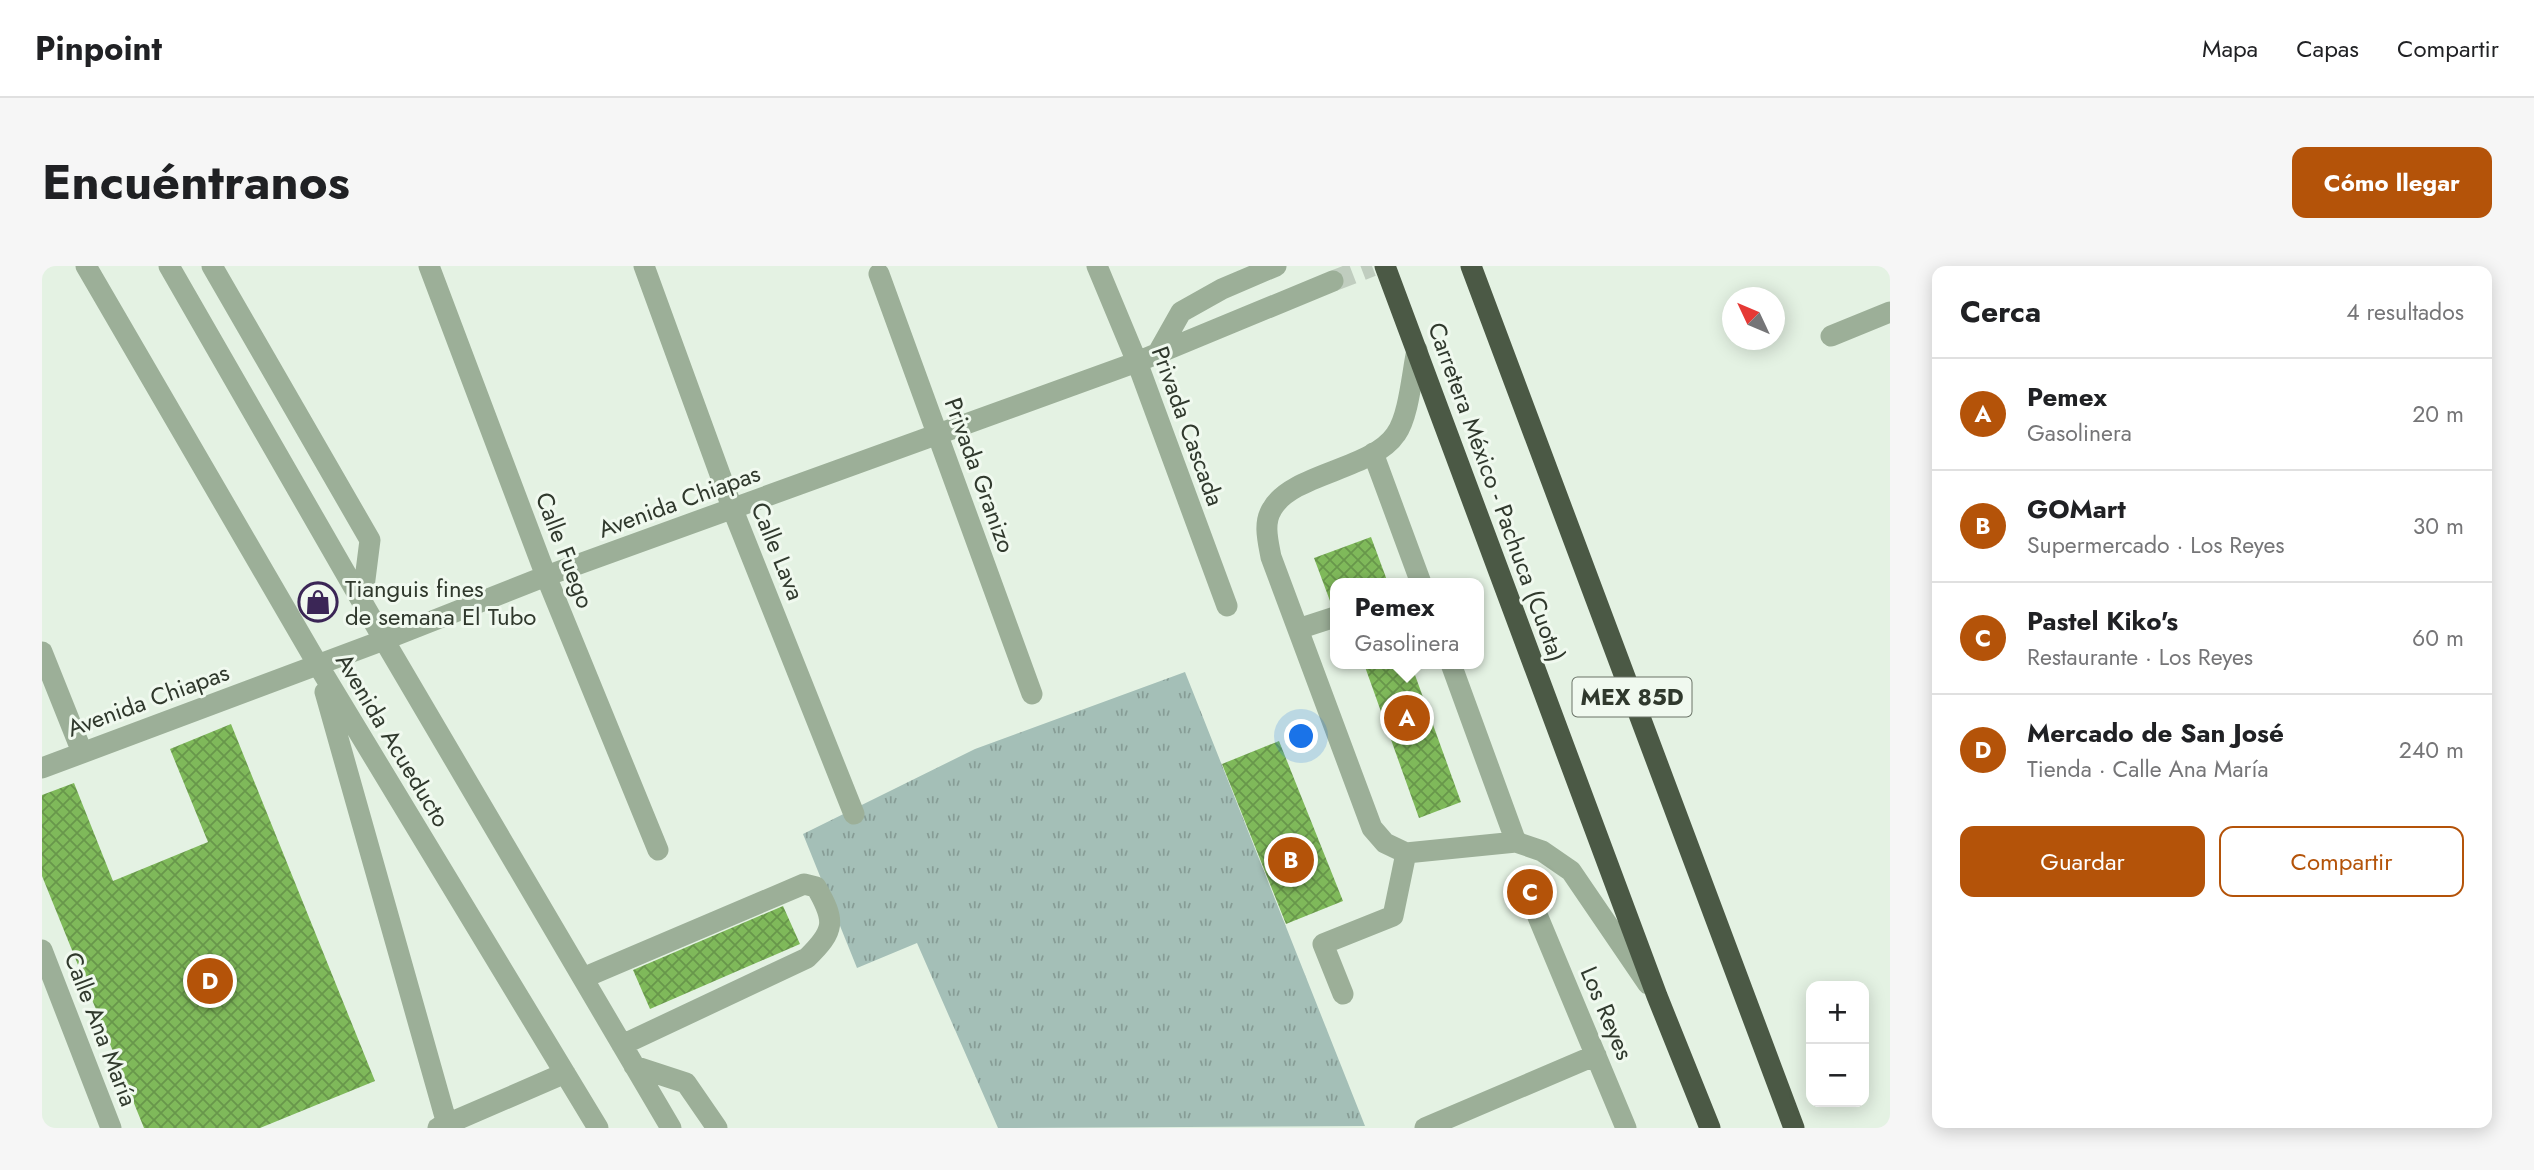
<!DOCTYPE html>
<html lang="es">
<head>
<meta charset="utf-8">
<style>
	body { margin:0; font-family:Jost,sans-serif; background:#f6f6f6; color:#202124 }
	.controls { position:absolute; right:21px; bottom:21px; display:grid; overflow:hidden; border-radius:14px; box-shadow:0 4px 18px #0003 }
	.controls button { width:63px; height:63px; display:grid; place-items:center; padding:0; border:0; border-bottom:2px solid #e0e0e0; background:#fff; color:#202124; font:35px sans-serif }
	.compass { position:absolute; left:1680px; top:21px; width:63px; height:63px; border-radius:50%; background:#fff; box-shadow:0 4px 18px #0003; rotate:314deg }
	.you { position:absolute; left:1260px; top:471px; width:24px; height:24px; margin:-18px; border:5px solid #fff; border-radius:50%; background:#1a73e8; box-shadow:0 0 0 10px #1a73e833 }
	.badge { display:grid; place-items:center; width:46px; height:46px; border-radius:50%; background:#b45309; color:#fff; font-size:23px; font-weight:700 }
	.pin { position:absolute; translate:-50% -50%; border:4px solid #fff; box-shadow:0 2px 7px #0006 }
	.popup { position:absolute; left:1288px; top:312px; width:154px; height:91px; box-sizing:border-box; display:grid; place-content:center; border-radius:14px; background:#fff; filter:drop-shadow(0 2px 5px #0005); font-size:23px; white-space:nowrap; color:#757577 }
	.popup b { font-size:26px; color:#202124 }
	.popup::after { content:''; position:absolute; left:50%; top:100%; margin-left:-14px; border:14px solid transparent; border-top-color:#fff }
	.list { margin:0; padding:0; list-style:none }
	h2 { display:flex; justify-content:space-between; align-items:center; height:91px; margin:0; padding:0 28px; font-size:30px }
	h2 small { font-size:23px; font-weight:400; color:#757577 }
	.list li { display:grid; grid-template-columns:46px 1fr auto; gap:21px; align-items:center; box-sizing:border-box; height:112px; padding:0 28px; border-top:2px solid #e0e0e0 }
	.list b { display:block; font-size:26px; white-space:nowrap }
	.list p { margin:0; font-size:23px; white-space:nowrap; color:#757577 }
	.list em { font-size:23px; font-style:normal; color:#757577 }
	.actions { display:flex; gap:14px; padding:21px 28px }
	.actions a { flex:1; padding:16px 0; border:2px solid #b45309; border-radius:14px; text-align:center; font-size:24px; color:#b45309 }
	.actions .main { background:#b45309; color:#fff }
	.map { position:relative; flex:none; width:1848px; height:862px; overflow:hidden; border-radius:14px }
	header { display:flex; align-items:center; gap:42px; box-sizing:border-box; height:98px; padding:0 35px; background:#fff; border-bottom:2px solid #e0e0e0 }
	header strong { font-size:33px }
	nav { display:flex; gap:38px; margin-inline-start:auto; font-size:24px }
	.intro { display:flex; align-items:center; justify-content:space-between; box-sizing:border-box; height:168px; padding:0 42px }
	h1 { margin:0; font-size:49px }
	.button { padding:18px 32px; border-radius:14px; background:#b45309; color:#fff; font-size:24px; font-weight:700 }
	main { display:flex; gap:42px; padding:0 42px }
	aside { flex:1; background:#fff; border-radius:14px; box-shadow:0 4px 18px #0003 }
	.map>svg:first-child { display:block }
	.grass { fill:url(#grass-tufts) }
	.building { fill:url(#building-cross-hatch) }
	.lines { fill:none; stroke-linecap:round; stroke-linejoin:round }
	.minor-tunnel { stroke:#c0cdbf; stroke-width:21; stroke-dasharray:21 10; stroke-linecap:butt }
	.minor { stroke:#9caf98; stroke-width:21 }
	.highway { stroke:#4b5945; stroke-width:21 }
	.labels { text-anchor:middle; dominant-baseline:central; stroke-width:6; stroke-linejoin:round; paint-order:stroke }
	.shield { fill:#f0f9ef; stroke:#6a7367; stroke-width:2 }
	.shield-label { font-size:23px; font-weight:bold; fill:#30392d }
	.street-label { font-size:24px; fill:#30392d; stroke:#f0f9ef }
	.poi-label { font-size:24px; fill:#30392d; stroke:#f0f9ef; text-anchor:start }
</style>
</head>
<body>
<header>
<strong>Pinpoint</strong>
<nav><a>Mapa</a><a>Capas</a><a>Compartir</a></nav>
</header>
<div class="intro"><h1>Encuéntranos</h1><a class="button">Cómo llegar</a></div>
<main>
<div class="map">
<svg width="1848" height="862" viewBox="0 0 1848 862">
	<defs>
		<pattern id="grass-tufts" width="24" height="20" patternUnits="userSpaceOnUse" patternTransform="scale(1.75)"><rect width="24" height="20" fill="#a4bfb7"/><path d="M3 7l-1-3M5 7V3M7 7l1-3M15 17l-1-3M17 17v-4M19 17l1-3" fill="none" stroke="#869c95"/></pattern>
		<pattern id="building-cross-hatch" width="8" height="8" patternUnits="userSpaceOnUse" patternTransform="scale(1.75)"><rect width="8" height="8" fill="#7fb95a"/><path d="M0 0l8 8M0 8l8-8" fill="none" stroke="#68974b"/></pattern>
	</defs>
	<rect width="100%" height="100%" fill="#e4f2e3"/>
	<!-- grass -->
	<path class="grass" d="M1143,406L1323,860L956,862L875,677L815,702L761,568L933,483Z"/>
	<!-- building -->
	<path class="building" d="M1329,271L1346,317H1293L1291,343L1272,292Z
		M1322,398H1369L1419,536L1377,552Z
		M189,458L333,815L218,862H102L0,610V529L32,517L71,615L166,576L128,483Z
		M1237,475L1301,635L1244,658L1180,498Z
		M741,640L758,678L608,743L591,704Z"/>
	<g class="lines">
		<!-- minor-tunnel -->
		<path class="minor-tunnel" d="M1291,15L1330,0"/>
		<!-- minor -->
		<path class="minor" d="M44,0L276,399L556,862
			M127,0L342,374L629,862
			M170,0L328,274L320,337
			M387,0L504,310L616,584
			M602,0L691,244L812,548
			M1055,0L1095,96L1185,340
			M837,8L990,428
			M1789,70L1848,46
			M1375,84C1370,107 1367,150 1354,168C1330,204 1250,207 1230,243C1221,257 1226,275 1229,291L1330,562L1343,577L1364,587L1474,576L1500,585L1529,605L1606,718
			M1117,85L1139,46L1180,23L1234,0
			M1331,187L1379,317
			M1256,363L1293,351
			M0,386L40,486
			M1409,398L1474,576
			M283,426L405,858
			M0,502L342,374L504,310L1095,96L1291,15
			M1496,651L1584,862
			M0,684L69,862
			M541,712L762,618L774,621C794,655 793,665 765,692L580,779
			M1301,728L1281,678L1351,650L1364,587
			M592,800L644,817L675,862
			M396,862L523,807
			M1383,862L1554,789"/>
		<!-- highway -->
		<path class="highway" d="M1343,0L1615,730L1668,862
			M1429,0L1752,862"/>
	</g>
	<!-- icons -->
	<defs>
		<g id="shop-ring" transform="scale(2.0125)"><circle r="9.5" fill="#f0f9ef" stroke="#3b2656" stroke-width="1.5"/><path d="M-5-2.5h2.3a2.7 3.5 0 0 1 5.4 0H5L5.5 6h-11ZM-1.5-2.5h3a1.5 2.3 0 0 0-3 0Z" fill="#3b2656"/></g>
	</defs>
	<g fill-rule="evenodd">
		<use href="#shop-ring" x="276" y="336"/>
	</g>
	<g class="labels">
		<!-- shield labels -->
		<rect class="shield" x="1530.5" y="411.5" width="119" height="39" rx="5"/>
		<g class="shield-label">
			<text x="1590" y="431">MEX 85D</text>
		</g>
		<!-- street labels -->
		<g class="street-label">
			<text transform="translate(1146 160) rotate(70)">Privada Cascada</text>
			<text transform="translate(938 209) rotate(70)">Privada Granizo</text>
			<text transform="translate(1455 226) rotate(70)">Carretera México - Pachuca (Cuota)</text>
			<text transform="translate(637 235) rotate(-20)">Avenida Chiapas</text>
			<text transform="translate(523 284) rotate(69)">Calle Fuego</text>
			<text transform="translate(736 285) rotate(68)">Calle Lava</text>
			<text transform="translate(106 434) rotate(-20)">Avenida Chiapas</text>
			<text transform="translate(351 474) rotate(59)">Avenida Acueducto</text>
			<text transform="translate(1565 747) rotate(67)">Los Reyes</text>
			<text transform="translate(59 763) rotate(69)">Calle Ana María</text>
		</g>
		<!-- poi labels -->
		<g class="poi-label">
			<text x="303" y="322">Tianguis fines<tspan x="303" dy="28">de semana El Tubo</tspan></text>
		</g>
	</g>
</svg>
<div class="controls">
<button>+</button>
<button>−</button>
</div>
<svg class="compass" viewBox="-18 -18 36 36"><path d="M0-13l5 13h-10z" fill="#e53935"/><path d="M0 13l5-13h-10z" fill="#757577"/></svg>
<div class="you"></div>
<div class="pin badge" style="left:1365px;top:452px">A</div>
<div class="popup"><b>Pemex</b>Gasolinera</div>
<div class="pin badge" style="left:1249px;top:594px">B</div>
<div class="pin badge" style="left:1488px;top:626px">C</div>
<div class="pin badge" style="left:168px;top:715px">D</div>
</div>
<aside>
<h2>Cerca<small>4 resultados</small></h2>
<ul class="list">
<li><span class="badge">A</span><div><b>Pemex</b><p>Gasolinera</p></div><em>20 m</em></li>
<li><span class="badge">B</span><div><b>GOMart</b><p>Supermercado · Los Reyes</p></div><em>30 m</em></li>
<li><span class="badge">C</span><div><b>Pastel Kiko's</b><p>Restaurante · Los Reyes</p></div><em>60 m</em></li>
<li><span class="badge">D</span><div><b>Mercado de San José</b><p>Tienda · Calle Ana María</p></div><em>240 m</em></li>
</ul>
<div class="actions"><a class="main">Guardar</a><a>Compartir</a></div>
</aside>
</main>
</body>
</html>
